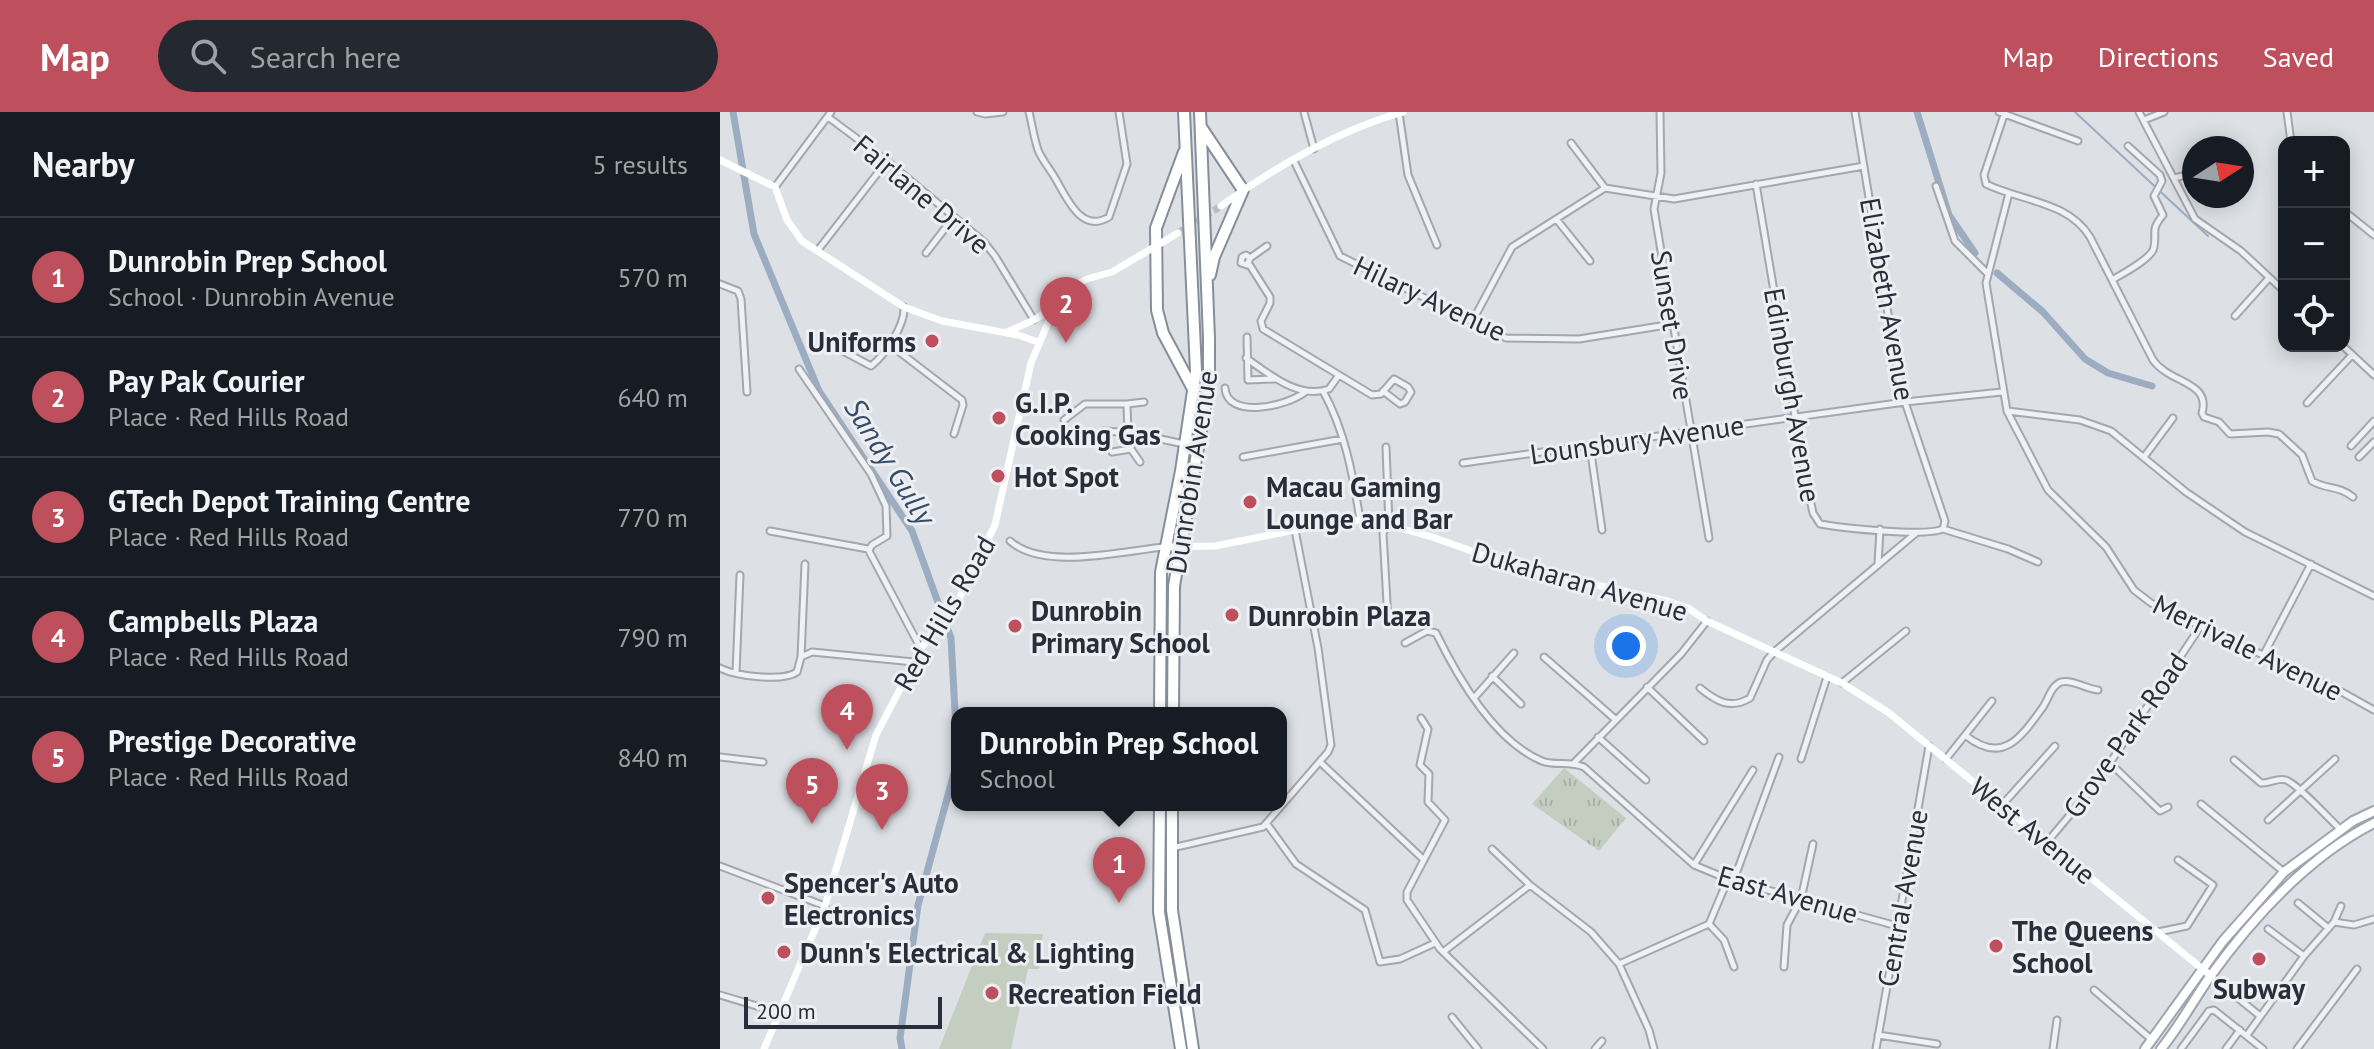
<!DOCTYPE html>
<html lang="en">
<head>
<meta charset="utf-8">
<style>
	body { margin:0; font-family:"PT Sans",sans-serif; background:#242831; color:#f1f3f6 }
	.controls { position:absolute; right:24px; top:24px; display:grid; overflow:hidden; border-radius:16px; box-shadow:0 4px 20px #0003 }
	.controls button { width:72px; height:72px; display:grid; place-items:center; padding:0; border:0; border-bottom:2px solid #363941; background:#171b24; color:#f1f3f6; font:40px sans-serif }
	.compass { position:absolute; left:1462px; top:24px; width:72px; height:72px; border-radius:50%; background:#171b24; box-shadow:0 4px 20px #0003; rotate:78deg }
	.scale { position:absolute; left:24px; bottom:20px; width:198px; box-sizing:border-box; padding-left:8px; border:4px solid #292e3a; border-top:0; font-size:22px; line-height:28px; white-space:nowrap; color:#292e3a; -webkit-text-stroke:6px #edeff3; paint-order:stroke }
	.you { position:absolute; left:906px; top:534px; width:28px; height:28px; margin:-20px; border:6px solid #fff; border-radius:50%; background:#1a73e8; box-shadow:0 0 0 12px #1a73e833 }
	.badge { display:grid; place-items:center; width:52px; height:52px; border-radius:50%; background:#be4f5c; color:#fff; font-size:26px; font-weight:700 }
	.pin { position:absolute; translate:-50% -66px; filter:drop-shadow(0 2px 4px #0008) }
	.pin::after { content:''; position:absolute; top:42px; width:28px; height:24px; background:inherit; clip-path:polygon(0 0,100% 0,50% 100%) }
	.popup { position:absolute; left:231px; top:595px; width:336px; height:104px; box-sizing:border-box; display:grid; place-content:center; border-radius:16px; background:#171b24; filter:drop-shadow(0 2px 6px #0005); font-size:26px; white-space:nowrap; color:#9ea1a6 }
	.popup b { font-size:30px; color:#f1f3f6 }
	.popup::after { content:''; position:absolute; left:50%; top:100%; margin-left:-16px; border:16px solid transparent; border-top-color:#171b24 }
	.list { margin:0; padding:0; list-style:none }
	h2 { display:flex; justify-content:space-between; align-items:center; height:104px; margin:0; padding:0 32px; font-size:34px }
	h2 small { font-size:26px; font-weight:400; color:#9ea1a6 }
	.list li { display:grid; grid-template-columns:52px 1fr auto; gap:24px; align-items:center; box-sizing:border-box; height:120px; padding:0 32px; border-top:2px solid #363941 }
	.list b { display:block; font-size:30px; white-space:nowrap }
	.list p { margin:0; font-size:26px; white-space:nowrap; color:#9ea1a6 }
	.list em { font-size:26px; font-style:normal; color:#9ea1a6 }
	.icon { flex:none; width:44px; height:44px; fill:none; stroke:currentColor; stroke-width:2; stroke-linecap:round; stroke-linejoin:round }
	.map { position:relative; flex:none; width:1654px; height:937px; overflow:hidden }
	header { display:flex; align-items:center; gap:48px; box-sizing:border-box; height:112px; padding:0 40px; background:#be4f5c; color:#fff }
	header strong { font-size:38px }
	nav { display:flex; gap:44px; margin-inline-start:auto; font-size:28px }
	.search { width:560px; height:72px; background:#242831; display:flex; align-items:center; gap:20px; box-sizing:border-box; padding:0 28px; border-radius:44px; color:#9ea1a6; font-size:30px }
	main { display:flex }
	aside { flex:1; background:#171b24 }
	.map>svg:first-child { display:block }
	.park { fill:url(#park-tufts) }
	.garden { fill:#c3cec0 }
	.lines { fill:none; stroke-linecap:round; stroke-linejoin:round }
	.stream { stroke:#9cadc2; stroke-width:2 }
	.canal { stroke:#9cadc2; stroke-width:7 }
	.secondary-tunnel { stroke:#b9bcc3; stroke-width:7; stroke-dasharray:7 3.5; stroke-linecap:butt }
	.street-casing { stroke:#a3a7ae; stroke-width:9 }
	.primary-casing { stroke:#9ea5b0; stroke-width:12 }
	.highway-casing { stroke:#878e9a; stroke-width:14 }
	.street { stroke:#f0f1f4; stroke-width:5 }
	.secondary { stroke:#fff; stroke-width:7 }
	.primary { stroke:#fff; stroke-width:8 }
	.highway { stroke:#fff; stroke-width:10 }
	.poi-dot { fill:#be4f5c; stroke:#edeff3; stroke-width:3 }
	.labels { text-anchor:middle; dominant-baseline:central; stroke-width:6; stroke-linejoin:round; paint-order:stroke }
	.street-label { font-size:28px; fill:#292e3a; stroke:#edeff3 }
	.poi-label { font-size:28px; font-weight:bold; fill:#292e3a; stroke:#edeff3; text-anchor:start }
	.water-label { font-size:30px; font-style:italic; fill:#374c69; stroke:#edeff3 }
</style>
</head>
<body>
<header>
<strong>Map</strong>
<div class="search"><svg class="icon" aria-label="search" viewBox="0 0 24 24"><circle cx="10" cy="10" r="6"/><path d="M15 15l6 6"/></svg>Search here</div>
<nav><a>Map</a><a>Directions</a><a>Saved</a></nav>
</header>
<main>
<aside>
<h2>Nearby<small>5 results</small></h2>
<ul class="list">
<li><span class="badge">1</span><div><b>Dunrobin Prep School</b><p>School · Dunrobin Avenue</p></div><em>570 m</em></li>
<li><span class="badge">2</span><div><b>Pay Pak Courier</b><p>Place · Red Hills Road</p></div><em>640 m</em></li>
<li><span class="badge">3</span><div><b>GTech Depot Training Centre</b><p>Place · Red Hills Road</p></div><em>770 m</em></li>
<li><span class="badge">4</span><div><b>Campbells Plaza</b><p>Place · Red Hills Road</p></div><em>790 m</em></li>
<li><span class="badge">5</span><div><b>Prestige Decorative</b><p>Place · Red Hills Road</p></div><em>840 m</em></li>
</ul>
</aside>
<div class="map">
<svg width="1654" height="937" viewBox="0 0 1654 937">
	<defs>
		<pattern id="park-tufts" width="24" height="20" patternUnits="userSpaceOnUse" patternTransform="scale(2)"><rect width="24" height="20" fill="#c3cec0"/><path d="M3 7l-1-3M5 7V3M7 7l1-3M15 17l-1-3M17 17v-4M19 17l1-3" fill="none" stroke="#a8b1a6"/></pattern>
	</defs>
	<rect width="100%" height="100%" fill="#dde0e5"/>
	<!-- park -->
	<path class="park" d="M844,656L906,706L879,739L812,692Z"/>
	<!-- garden -->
	<path class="garden" d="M265,821L323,822L319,857H308L291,937H219Z"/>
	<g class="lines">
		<!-- stream -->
		<path class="stream" d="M1355,0L1488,124"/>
		<!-- canal -->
		<path class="canal" d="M13,0L34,122L99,279L192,419L231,526L237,637
			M1197,0L1229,103L1255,141
			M1277,161L1323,200L1365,247L1388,261L1432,274
			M182,937L180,926L198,793L237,650"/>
		<!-- secondary-tunnel -->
		<path class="secondary-tunnel" d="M458,121L501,94"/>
		<!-- street casing -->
		<g class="street-casing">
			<path id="street" d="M257,0L265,2L283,0
				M309,0C312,12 314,26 318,38C322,48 330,57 335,66C347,86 361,122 389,105L407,52L399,0
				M584,0L594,37
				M940,0L941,61L934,97L989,426
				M1135,0L1177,257L1185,290L1225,409L1223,417
				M1279,0L1358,29
				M1285,0L1264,63L1266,72C1300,89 1348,89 1370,125L1433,248C1450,272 1491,269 1482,301L1484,305L1499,310L1510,322L1548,320L1559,322L1582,343L1592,369C1607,378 1618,373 1633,385
				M1419,0L1475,107L1521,139L1564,179
				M1567,0L1571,30
				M679,1L688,63L717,133
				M108,5L167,49L264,130L275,144L314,208
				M1424,8L1444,0
				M851,31L885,76
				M574,49L620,144L786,226L859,227L953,212
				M1454,66L1474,61
				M1036,72L1085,364L1093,401L1100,412C1123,416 1205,425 1223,417L1288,437L1318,450
				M1216,74L1235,129L1267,161
				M55,75L111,0
				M1289,81L1266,171L1287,299L1328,378L1386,435L1414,478L1431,491L1620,579L1654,598
				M1624,99L1654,123
				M837,108L870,149
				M98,138L167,49
				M206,141L233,106
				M530,146L526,143L522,145L521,151L527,153L530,146L547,134
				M529,152L550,185V191L541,209L543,217L652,283L661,282L674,267L688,275L691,280L685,290L680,292L663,279
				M1392,168C1402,162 1433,146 1434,135C1437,118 1430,119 1443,103L1434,84L1442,69L1440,63L1408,34
				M0,172L18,179L21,187L27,280
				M1515,204L1549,166
				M752,210L792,135L885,76L954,87L1144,54
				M527,225L528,268L555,267
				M108,231L151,254C165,243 185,214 184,195
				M169,232L242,288L243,293L234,322
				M1623,234L1654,263
				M526,246C549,262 579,288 609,277L619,263
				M79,257L151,362L166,394L167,424L152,433L149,438
				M505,276C507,308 568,294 585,280
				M603,279C625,319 633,363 640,408
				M1587,291L1632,243
				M1288,299L1360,308L1391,319L1466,380L1525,420L1654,484
				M344,308L365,292H407
				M384,319L413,321L464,332
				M408,321L407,292L424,290
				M413,321L411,337L420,350
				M870,334L882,418
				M1631,334L1654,309
				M666,335L669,412L663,421L668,508
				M392,340L411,337
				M523,345L623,327
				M1424,345L1453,306
				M1639,345L1654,330
				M743,351L1185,290L1282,280
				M50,419L148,437L201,537
				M290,429C323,459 402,439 444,435
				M1158,452L1160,417
				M685,531L707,519L716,521C738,566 774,629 822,649C835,654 850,649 864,655L974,753L1008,767L1177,814
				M1544,542L1591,452
				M81,545L92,540L194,550
				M824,545L895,607
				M0,556C15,564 63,570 77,560L81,545L85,452
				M16,561L20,463
				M772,564L801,592
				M1122,571L1186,519
				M927,575L984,629
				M980,576C996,589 1010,598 1030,586L1047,548L1054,540L1196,421
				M754,586L794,541
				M701,606L708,617L700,653L709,662L708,690L725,708L687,780V788L720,837L823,937
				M1245,623C1282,653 1300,627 1323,595C1329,586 1331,574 1341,570C1351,567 1367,577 1378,578
				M878,625L926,668
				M0,645L43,650
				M1081,647L1107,565
				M1226,647L1272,589
				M1514,648L1541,671C1550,672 1557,665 1566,668C1579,673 1609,707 1621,718
				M600,650L704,748
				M854,651L961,542L987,509
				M1390,651L1440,699L1448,695
				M1283,692L1335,634
				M1481,692L1564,760
				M1548,708L1615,647
				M547,712L576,752L645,798L660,850L680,847L715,831
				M1328,729L1376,672L1480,515
				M452,736L543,715L608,640L611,633L598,536L575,418
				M772,737L810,773L871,820L899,852L929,918L934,937
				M974,753L1033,658
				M0,754L105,794
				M1578,791L1607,815
				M1614,810L1634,813L1654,807
				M989,812L1004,828L1014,855
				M1548,817L1584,844
				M1438,820L1467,814L1493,773L1458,748
				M723,840L810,773
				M899,852L989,812L1008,767L1016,762L1059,645
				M1064,855L1067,813L1081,787L1093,732
				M1491,864L1540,904
				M1374,878L1431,927
				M0,883L60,901
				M732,905L758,937
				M1158,923L1217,932
				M1527,923L1584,844L1614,810L1621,794
				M875,937L882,929
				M1156,937L1209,634
				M1333,937L1337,908
				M1461,937L1489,899L1494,898L1543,937
				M1506,937L1520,918
				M1577,937L1637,857"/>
		</g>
		<!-- primary casing -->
		<g class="primary-casing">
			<path id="primary" d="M1425,937L1503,829L1564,760L1633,709L1654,699
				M1441,937C1459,915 1473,889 1489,866C1533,805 1587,745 1654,711"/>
		</g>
		<!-- highway casing -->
		<g class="highway-casing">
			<path id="highway" d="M481,15L523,78L494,145L490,163
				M464,40L436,116L437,198L443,221L474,279
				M440,601L441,460L461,359L476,259L464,0
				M453,601L454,474L489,272V226L480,0
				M440,693L439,800L461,937
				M452,693V798L473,937"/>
		</g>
		<!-- street -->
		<use href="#street" class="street"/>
		<!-- secondary -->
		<path class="secondary" d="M0,48L55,75L67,108L82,129L184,195L222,209L298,223L318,230
			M501,94C553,56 621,17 683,0
			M287,220L314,208L333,196
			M444,435L495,434L575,418L640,408L655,409L712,425L794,454L947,489L968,496L987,509L1122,571L1169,601L1491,864
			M44,937L105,794L156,623L201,537L219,510L239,487L275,413L311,251L335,194L352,175L367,167L392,160L458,121"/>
		<!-- primary -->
		<use href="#primary" class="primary"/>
		<!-- highway -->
		<use href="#highway" class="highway"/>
	</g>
	<!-- markers -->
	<g class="poi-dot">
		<circle cx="212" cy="229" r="8"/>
		<circle cx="279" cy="306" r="8"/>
		<circle cx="278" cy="364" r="8"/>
		<circle cx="530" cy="390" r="8"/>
		<circle cx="512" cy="503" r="8"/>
		<circle cx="295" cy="514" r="8"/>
		<circle cx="48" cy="786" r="8"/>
		<circle cx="1276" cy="834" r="8"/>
		<circle cx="64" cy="840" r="8"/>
		<circle cx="1539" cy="847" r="8"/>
		<circle cx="272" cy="881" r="8"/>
	</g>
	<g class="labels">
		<!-- street labels -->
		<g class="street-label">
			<text transform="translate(202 82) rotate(40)">Fairlane Drive</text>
			<text transform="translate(710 186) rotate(25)">Hilary Avenue</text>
			<text transform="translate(1168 187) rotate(80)">Elizabeth Avenue</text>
			<text transform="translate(953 213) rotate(81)">Sunset Drive</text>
			<text transform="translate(1073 283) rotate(80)">Edinburgh Avenue</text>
			<text transform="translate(917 327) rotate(-8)">Lounsbury Avenue</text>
			<text transform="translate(471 360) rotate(-81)">Dunrobin Avenue</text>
			<text transform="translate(860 469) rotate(16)">Dukaharan Avenue</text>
			<text transform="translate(224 501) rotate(-60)">Red Hills Road</text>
			<text transform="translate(1528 535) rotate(26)">Merrivale Avenue</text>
			<text transform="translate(1405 623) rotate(-55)">Grove Park Road</text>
			<text transform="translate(1313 718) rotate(39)">West Avenue</text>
			<text transform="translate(1068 782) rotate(16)">East Avenue</text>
			<text transform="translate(1182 786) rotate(-80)">Central Avenue</text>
		</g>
		<!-- poi labels -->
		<g class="poi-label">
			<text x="196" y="229" text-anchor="end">Uniforms</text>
			<text x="295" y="290">G.I.P.<tspan x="295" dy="32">Cooking Gas</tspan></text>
			<text x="294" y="364">Hot Spot</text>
			<text x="546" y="374">Macau Gaming<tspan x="546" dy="32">Lounge and Bar</tspan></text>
			<text x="311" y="498">Dunrobin<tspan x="311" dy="32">Primary School</tspan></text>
			<text x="528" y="503">Dunrobin Plaza</text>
			<text x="64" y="770">Spencer's Auto<tspan x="64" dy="32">Electronics</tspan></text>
			<text x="1292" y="818">The Queens<tspan x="1292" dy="32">School</tspan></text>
			<text x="80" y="840">Dunn's Electrical &amp; Lighting</text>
			<text x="1539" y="876" text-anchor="middle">Subway</text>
			<text x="288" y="881">Recreation Field</text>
		</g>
		<!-- water labels -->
		<g class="water-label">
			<text transform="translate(171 349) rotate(58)">Sandy Gully</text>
		</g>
	</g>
</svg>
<div class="controls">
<button>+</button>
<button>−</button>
<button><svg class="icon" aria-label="locate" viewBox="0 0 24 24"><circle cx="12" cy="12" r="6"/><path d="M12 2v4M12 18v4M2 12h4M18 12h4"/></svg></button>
</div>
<svg class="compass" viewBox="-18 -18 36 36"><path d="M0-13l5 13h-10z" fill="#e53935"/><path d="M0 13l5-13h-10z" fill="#9ea1a6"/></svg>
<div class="scale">200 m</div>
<div class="you"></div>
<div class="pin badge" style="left:399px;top:791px">1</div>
<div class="popup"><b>Dunrobin Prep School</b>School</div>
<div class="pin badge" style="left:346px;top:231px">2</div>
<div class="pin badge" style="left:162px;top:718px">3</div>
<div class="pin badge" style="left:127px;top:638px">4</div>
<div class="pin badge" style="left:92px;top:712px">5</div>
</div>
</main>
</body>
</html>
